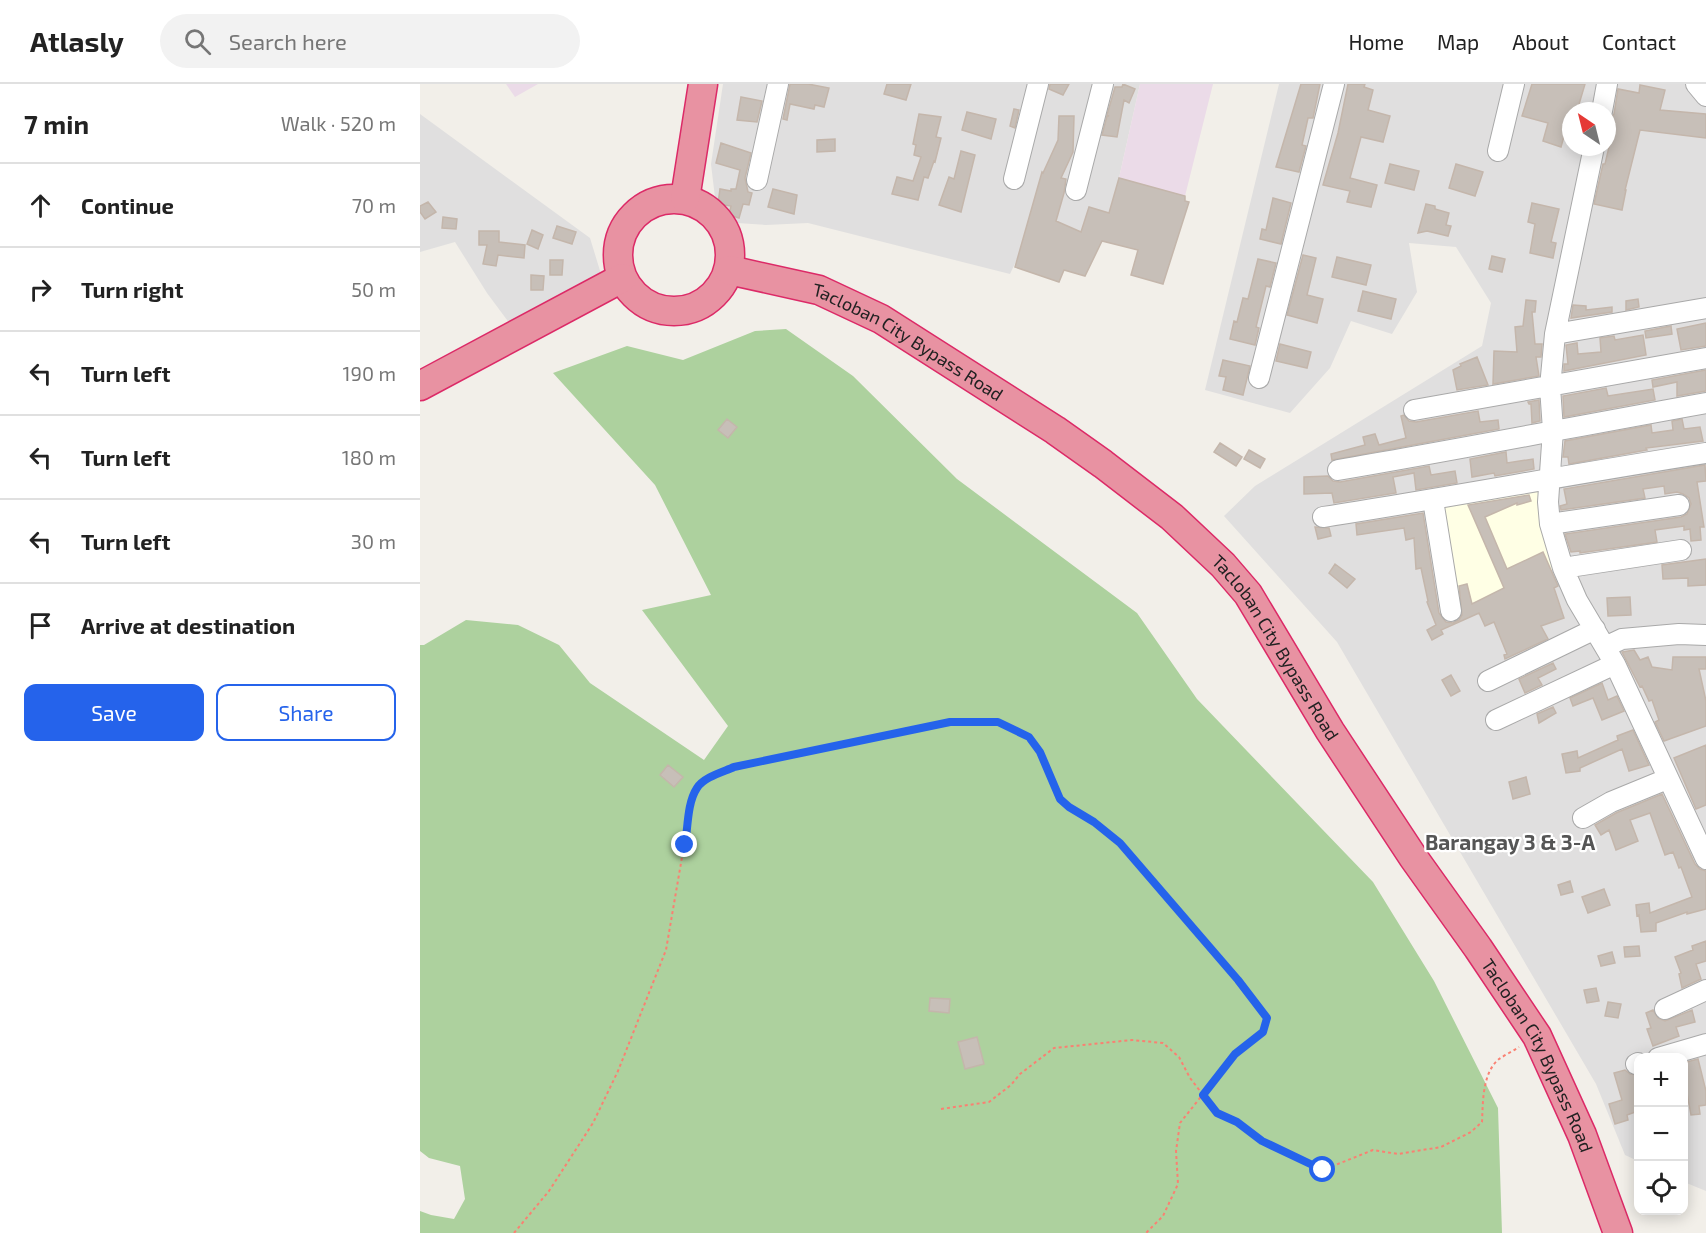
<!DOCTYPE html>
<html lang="en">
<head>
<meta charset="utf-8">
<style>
	body { margin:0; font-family:"Exo 2",sans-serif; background:#f2f2f2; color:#222 }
	.controls { position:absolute; right:18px; bottom:18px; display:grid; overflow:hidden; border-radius:12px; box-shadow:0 3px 15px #0003 }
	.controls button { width:54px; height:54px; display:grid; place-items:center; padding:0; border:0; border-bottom:2px solid #e0e0e0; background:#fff; color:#222; font:30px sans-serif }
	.compass { position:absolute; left:1142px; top:18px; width:54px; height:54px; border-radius:50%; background:#fff; box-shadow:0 3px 15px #0003; rotate:325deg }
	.stop { position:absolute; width:18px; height:18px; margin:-14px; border:4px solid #2563eb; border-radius:50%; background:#fff }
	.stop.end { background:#2563eb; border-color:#fff; box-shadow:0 2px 6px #0008 }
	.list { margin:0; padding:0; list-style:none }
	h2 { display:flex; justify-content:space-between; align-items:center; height:78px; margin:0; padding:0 24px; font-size:26px }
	h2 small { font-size:20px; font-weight:400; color:#767676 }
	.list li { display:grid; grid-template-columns:39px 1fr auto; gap:18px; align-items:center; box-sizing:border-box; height:84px; padding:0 24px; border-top:2px solid #e0e0e0 }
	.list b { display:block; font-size:22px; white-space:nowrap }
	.list em { font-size:20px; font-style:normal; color:#767676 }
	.actions { display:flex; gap:12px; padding:18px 24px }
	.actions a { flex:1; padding:14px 0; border:2px solid #2563eb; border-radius:12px; text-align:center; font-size:21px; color:#2563eb }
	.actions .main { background:#2563eb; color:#fff }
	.icon { flex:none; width:33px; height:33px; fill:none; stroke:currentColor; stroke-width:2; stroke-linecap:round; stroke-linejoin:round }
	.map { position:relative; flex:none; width:1286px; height:1149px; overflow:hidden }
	header { display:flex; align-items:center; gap:36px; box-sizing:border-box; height:84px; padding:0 30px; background:#fff; border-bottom:2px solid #e0e0e0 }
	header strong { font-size:28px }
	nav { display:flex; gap:33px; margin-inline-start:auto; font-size:21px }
	.search { width:420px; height:54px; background:#f2f2f2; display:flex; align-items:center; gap:15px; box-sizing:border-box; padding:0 21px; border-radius:33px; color:#767676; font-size:22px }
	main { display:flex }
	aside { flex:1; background:#fff }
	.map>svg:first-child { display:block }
	.residential { fill:#e0dfdf; fill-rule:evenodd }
	.industrial { fill:#ebdbe8 }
	.education { fill:#ffffe5 }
	.forest { fill:#add19e }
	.building { fill:#c7bfb8; stroke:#c4b6ab; stroke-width:1.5 }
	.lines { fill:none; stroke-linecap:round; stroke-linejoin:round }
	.minor-casing { stroke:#a9a9a9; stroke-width:22 }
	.highway-casing { stroke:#dc2a67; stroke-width:31 }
	.path { stroke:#fa8072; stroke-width:2; stroke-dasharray:3 3; stroke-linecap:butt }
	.minor { stroke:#fff; stroke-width:20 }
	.highway { stroke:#e892a2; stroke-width:28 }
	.route { stroke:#2563eb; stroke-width:8 }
	.labels { text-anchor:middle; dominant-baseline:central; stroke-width:4.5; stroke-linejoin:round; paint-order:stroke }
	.street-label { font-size:18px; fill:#222; stroke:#fff }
	.quarter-label { font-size:21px; font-weight:bold; fill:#555; stroke:#fff }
</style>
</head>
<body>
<header>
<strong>Atlasly</strong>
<div class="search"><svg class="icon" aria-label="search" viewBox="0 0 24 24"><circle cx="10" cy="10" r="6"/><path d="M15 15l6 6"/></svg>Search here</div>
<nav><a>Home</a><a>Map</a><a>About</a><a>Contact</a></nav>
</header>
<main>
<aside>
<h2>7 min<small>Walk · 520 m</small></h2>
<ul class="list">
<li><svg class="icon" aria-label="ahead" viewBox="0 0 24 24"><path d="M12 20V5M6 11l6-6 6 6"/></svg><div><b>Continue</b></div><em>70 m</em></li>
<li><svg class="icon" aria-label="right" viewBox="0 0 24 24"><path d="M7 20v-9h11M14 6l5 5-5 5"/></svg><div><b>Turn right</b></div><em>50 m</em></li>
<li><svg class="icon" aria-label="left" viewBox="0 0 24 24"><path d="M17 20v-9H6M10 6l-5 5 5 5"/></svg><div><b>Turn left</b></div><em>190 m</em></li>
<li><svg class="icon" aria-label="left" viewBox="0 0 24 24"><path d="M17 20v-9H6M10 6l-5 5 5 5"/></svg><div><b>Turn left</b></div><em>180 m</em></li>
<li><svg class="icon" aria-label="left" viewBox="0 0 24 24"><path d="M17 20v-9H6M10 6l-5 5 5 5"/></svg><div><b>Turn left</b></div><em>30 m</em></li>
<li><svg class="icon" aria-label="arrive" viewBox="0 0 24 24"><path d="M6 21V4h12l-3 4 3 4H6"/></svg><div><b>Arrive at destination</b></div></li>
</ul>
<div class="actions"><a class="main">Save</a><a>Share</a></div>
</aside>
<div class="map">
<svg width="1286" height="1149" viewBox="0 0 1286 1149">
	<rect width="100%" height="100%" fill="#f2efe9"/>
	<!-- residential -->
	<path class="residential" d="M303,0H720L699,94L682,157L611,127L598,173L590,190L388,139L346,141L317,139L296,122L291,80Z
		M859,0H1286V1107L1264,1098V974H1218V1077L1205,1071L1176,1000L917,558L804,432L835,402L1062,262L1071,219L1036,163L989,159L997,208L972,250L931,237L910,284L870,329L785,306ZM1151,27H1187V63H1151Z
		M0,30L170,154L181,190L90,240L67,209L35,158L0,168Z"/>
	<!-- industrial -->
	<path class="industrial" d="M86,0H118L95,13Z
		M720,0H793L765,112V117L769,118L751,175L682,157L699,94Z"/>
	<!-- education -->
	<path class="education" d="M1123,398L1139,483L1035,526L1015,417Z"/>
	<!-- forest -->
	<path class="forest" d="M366,245L433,292L537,395L717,529L777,615L953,798L1014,897L1078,1024L1082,1149H0V1127L11,1131L34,1135L45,1115L40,1082L9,1074L0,1067V561H4L46,536L98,541L139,561L170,599L284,676L308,642L222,526L291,511L235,401L133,289L207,262L263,276L335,247Z"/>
	<!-- building -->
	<path class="building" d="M370,0H388L409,4L404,23L395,21L394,25L370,20L367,36L363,35Z
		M467,0H491L486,16L464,10Z
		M630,0H649L643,11L629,5Z
		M703,0L715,5L709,19L704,16L697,53L682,51L687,32H689L687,31L695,3H702Z
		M881,0H900L893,34H888L882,61L886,62L879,88L856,83Z
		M928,0H945L944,3L953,6L948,26L970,32L963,58L941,53L930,94L957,101L951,123L927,118L930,107L903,101L918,49Z
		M1112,0H1165L1157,27H1151V47L1146,45L1141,63L1123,57L1128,39L1102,32Z
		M1220,1L1245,6L1240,26L1286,30V54L1220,46L1205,106H1206L1202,126L1174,120L1183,80H1185L1190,59L1187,58V38L1194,30L1198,5L1219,9Z
		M321,13L342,17L337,38L317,36Z
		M594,25L599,26L595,44L590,42Z
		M547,28L576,35L571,55L542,46Z
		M499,30L521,33L516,53L521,54L515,78L514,77L508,94L504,93L498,116L472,110L477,93L493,97L501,73L494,71L496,61L493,60Z
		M639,32H654L653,68L641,94L646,95L644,109L636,137L661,148L669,123L689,129L699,94L765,112V117L769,118L743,200L711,191L718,166L682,157L665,192L644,186L639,198L595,183L622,88L623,89L638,56Z
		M415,55V67L397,68V56Z
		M301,59L331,69L325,94L328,108L332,109L329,121L323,120L319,134L309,131L311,122L298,120L300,105L311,107V105H316L320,86L296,79Z
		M541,67L555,71L541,128L519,121L529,93L534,95Z
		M970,80L999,87L994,106L965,99Z
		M1036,80L1063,88L1055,112L1029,104Z
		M353,105L377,111L374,130L348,123Z
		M853,114L871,119L861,160L840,155L842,145L846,146Z
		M8,118L16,128L5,135L0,128V122Z
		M1112,119L1139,125L1131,158L1136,159L1133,174L1110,169L1115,140L1108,138Z
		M1006,120L1015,122V125L1029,129L1026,141L1031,142L1028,152L1007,147L998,149Z
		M23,133L37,135L36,145L22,144Z
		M137,142L156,148L152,160L133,154Z
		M112,146L123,151L118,165L107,160Z
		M59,147H79V158L105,161L104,174L78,171L76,182L63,180L67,161H59Z
		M883,171L896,174L887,211L903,215L897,239L867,231Z
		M1072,172L1085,175L1082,188L1069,185Z
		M917,173L951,181L946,201L912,193Z
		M838,175L856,179L850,203L846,202L836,243L839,244L835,261L810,255L814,237L817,238L823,214L828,215Z
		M130,176H143L142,191H130Z
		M111,191L124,192L123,206H111Z
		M943,207L976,215L971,235L938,227Z
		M1218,215L1219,223L1206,226V217Z
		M1106,216L1116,217L1115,228H1112L1115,260H1122L1121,273H1116L1119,292L1073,300L1074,267L1097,268L1095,243L1103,242Z
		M1153,221L1166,222V226L1192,223V228L1151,234Z
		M1286,239V262L1261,266L1257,245Z
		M1251,242L1252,250L1226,254L1225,247Z
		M1223,251L1226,271L1144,287V280H1148L1146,261L1157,259L1158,270L1181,268L1180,254L1194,252L1195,256Z
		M860,260L891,268L887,284L856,277Z
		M1057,273L1068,301L1037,306L1033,286L1041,282L1040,280Z
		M803,276L830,282L823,311L803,306L806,293L799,292Z
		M1286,286V307L1257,312V298L1233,303L1232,296Z
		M1186,304L1188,312L1233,305L1235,316L1144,333L1143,312Z
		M1119,316L1120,337L1112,339L1111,320H1109L1108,318Z
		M1058,327L1060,338L1078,336L1079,345L912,376L911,370L945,361L943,353L955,350L959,361L986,354L981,332L984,331L989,337L996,338Z
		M307,335L317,343L308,354L298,346Z
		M1262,335L1264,345L1280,343L1283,357L1226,364L1227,366L1149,380L1148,373H1143L1145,357L1231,341L1232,349L1253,346L1252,337Z
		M800,359L822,373L816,382L794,368Z
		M829,366L845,375L840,384L824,375Z
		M1086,368L1087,379L1113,375L1114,385L1075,392L1074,389L1052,393L1050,375Z
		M1285,381L1286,397L1277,398L1284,443H1280L1281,456L1271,457L1270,445L1264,446V442L1235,446L1237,458L1160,469V467L1151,468L1145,450L1261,433L1267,430L1271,420L1269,414L1263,410L1257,408L1245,410L1244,402L1223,405L1225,414L1141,426L1140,422L1147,420L1144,405Z
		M1009,382L1011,391L1035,387L1037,399L996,406L994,389L973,393L976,409L914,419L912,409L884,410V393L908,392L913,397L920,398Z
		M1109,411L1111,417L1097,421V419L1065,433L1087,485L1123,468L1138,502L1134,504L1144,534L1121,542L1128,555L1085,575L1084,571L1087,570L1074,538L1065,542L1059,529L1021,546L1023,550L1012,556L1007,546L1016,541L1007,518L1008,517L1001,484L996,485L994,454L986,456L984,444L937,451L936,440L1003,429L1019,529L1026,538L1033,539L1039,536L1042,531L1039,502L1047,500L1052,520L1084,504L1048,421Z
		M895,443L909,444L911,452L898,455Z
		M1286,475V501L1268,502V494L1243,495L1242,481Z
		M915,480L935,495L927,504L909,489Z
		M1210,513L1211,531L1188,532L1187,514Z
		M1214,566L1220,576L1228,573L1232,583L1252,586L1253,573H1286V585H1279L1286,617V642L1244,657L1235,638L1239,636L1232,616L1229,617L1222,602L1220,603L1202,568Z
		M1133,579L1136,585L1118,594L1122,601L1105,609L1099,595Z
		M1031,591L1040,607L1031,612L1022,596Z
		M1182,599L1188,616L1197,612L1204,627L1182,636L1173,614L1153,622L1150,614Z
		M1133,623L1136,629L1119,639L1117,630Z
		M1213,646L1229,681L1209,687L1202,665L1160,684V687L1146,689L1142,670L1157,667L1158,674L1198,656L1197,652Z
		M1286,661V721L1276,725L1254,674Z
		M248,681L263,693L254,703L240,691Z
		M1106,693L1110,710L1093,715L1089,698Z
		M1242,710L1275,780L1280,785L1286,787V825L1267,830V828L1236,839V847L1221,848L1219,831L1217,832L1216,821L1229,819L1230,829L1272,813L1261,783L1259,784L1253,768L1245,771L1230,729L1210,736L1218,757L1196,766L1189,746L1181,751L1175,741L1196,729Z
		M1150,797L1153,808L1141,811L1138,801Z
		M1184,805L1190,821L1168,829L1162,813Z
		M1286,857V877L1276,880L1281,895L1262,904L1259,890L1261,889L1255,873L1273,866L1272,862Z
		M1219,862L1220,872L1205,873L1204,863Z
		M1192,868L1195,879L1181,882L1178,872Z
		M1176,904L1179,917L1167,919L1164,906Z
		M510,914L530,915L529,929L509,927Z
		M1188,918L1201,920L1198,934L1185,932Z
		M1233,926L1238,934L1245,937L1272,926L1275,938L1256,943L1259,952L1233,962L1227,945L1231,944L1226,929Z
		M557,953L564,980L545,985L538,958Z
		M1278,975L1286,1007V1021L1279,1022L1280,1030L1271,1031L1267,1009L1264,1010L1263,979Z
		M1205,986L1210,990L1218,991V1027L1207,1031L1208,1036L1195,1040L1189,1020L1202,1016L1194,989Z"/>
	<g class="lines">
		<!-- minor casing -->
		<g class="minor-casing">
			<path id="minor" d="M1276,0L1286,12
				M1182,27L1187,0
				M1174,63L1135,250L1130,303L1133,346L1128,418L1130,440L1143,484L1157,516L1195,580L1286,775
				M1078,67L1094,0
				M594,95L618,0
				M337,96L358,0
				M656,106L683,0
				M1135,250L1286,224
				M839,294L914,0
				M994,326L1286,274
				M918,386C1041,365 1163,341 1286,319
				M1013,416L1031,527
				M903,433C1031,413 1158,389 1286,369
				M1130,440L1259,421
				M1143,484L1261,466
				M1185,563L1202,555L1259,550L1286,551
				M1068,597L1175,545
				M1076,636L1195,580
				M1163,734L1191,718L1247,695
				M1245,925L1286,906
				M1238,974L1286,960
				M1216,980L1218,979"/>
		</g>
		<!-- highway casing -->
		<g class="highway-casing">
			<g id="highway">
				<circle cx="254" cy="171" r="56"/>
				<path d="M265,115L283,0"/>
				<path id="s1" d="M309,186L399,206L461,235L635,346L683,380L752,433L803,481L828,510L910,647L993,773L1058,864L1117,952L1162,1051L1198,1149"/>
				<path d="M0,302L202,194"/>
			</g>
		</g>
		<!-- path -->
		<path class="path" d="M521,1025L569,1018L591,1001L600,990L634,964L712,956L743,959L759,973L770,994L797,1029L817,1038L842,1057L903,1086L953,1066L978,1070L1021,1063L1051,1048L1062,1038C1063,1019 1062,989 1079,975C1085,971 1093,967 1099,963
			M94,1149L129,1107L173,1039L198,987L246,866L271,721L277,703L293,692L314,683L530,638L578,637L609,653L620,668L640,715L649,723L674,738L700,759L818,896L847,934L843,948L815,970L760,1039L756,1067L758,1100L743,1132L726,1149"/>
		<!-- minor -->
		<use href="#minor" class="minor"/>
		<!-- highway -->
		<use href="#highway" class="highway"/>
	</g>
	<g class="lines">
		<!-- route -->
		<path class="route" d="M265,761C268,744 267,719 277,704C284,693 303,688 314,683L530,638H578L609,653L620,668L640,715L649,723L674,738L700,759L818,896L847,934L843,948L815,970L783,1011L797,1029L817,1038L842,1057L903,1086"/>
	</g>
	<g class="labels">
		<!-- street labels -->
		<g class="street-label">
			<text stroke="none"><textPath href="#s1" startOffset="195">Tacloban City Bypass Road</textPath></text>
			<text stroke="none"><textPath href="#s1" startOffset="681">Tacloban City Bypass Road</textPath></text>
			<text stroke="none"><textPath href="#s1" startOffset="1167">Tacloban City Bypass Road</textPath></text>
		</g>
		<!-- quarter labels -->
		<g class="quarter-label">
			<text x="1090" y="757">Barangay 3 &amp; 3-A</text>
		</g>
	</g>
</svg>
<div class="controls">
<button>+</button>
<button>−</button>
<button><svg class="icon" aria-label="locate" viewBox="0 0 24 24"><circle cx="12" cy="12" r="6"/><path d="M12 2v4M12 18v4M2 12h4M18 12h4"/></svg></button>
</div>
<svg class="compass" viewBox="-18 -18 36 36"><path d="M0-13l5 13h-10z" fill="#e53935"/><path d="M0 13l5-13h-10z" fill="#767676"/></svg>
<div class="stop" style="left:903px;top:1086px"></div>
<div class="stop end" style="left:265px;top:761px"></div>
</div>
</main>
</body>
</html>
